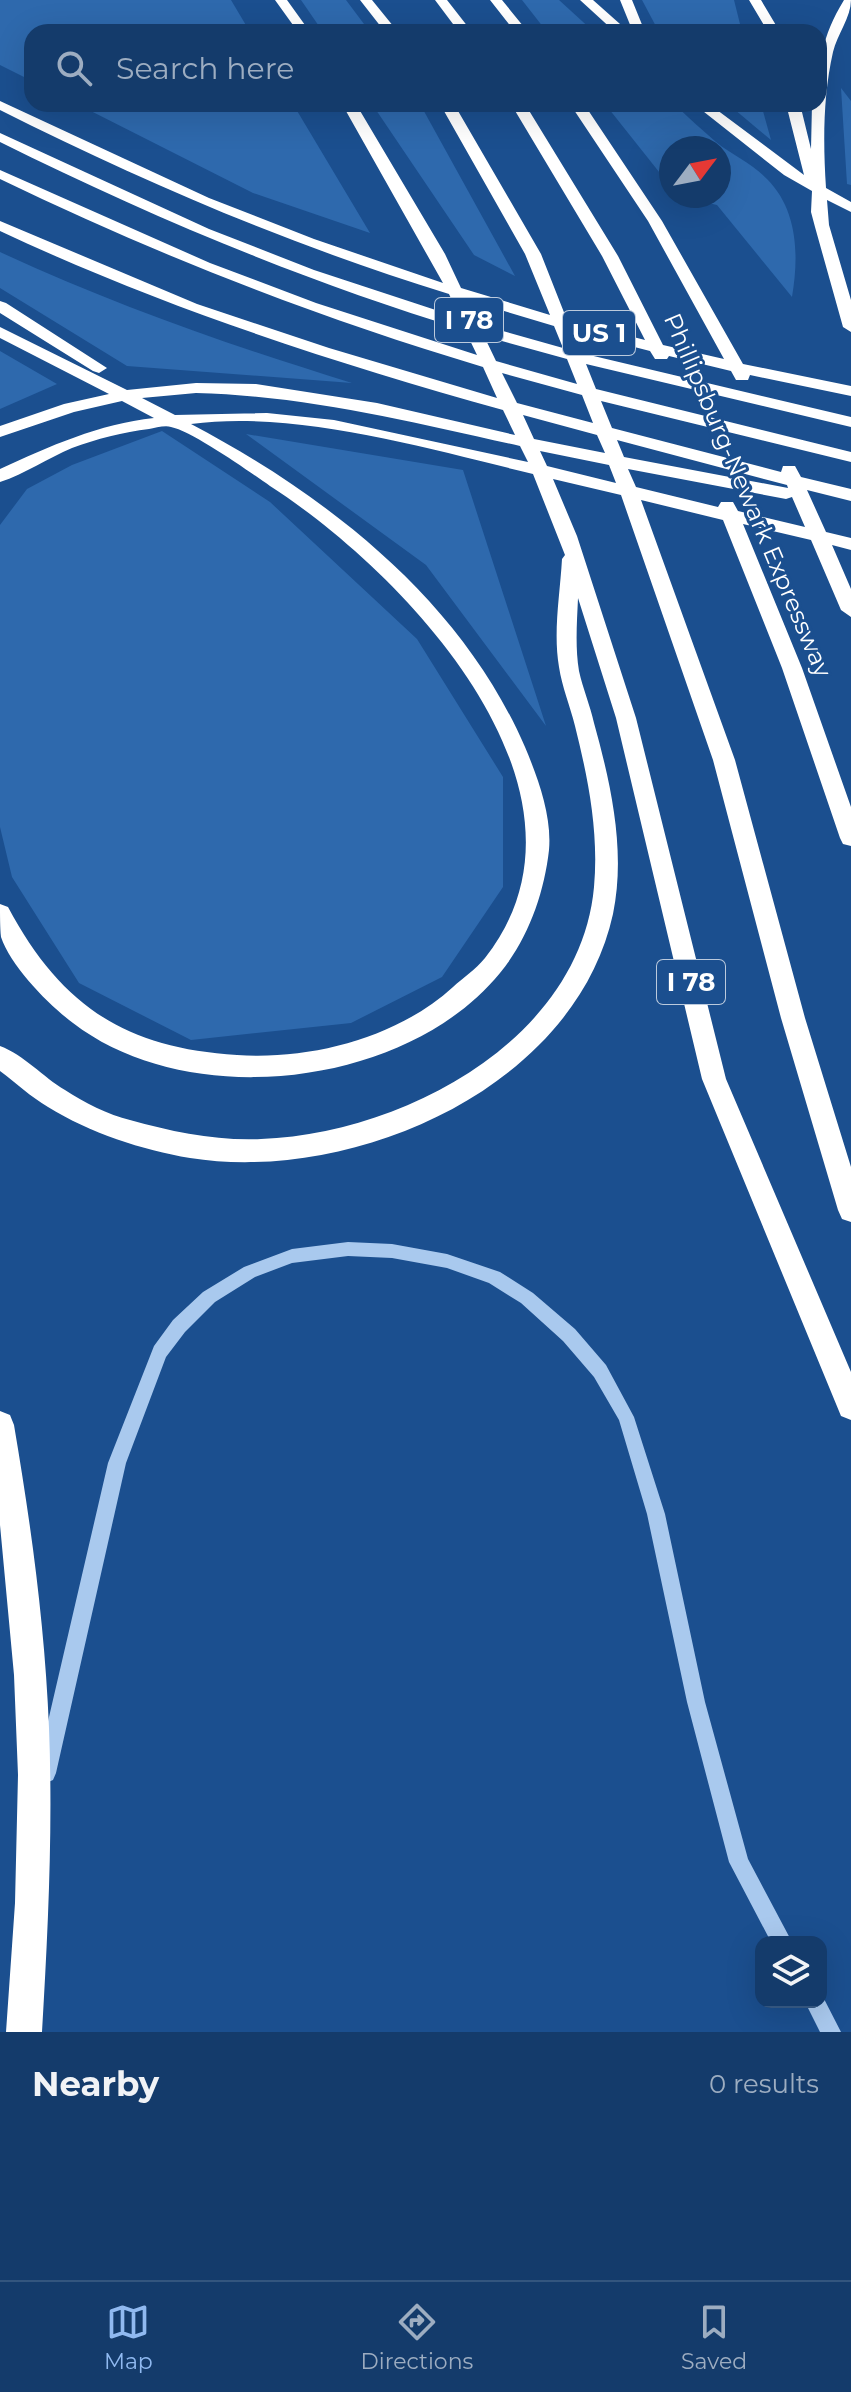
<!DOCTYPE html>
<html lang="en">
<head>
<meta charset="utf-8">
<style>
	body { margin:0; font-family:Montserrat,sans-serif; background:#1d4271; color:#f1f3f6 }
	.controls { position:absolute; right:24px; bottom:24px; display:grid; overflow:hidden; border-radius:16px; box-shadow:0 8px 32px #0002 }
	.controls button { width:72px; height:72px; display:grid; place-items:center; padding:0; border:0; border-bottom:2px solid #33557e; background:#143b6b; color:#f1f3f6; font:40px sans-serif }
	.compass { position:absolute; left:659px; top:136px; width:72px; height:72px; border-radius:50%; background:#143b6b; box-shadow:0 8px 32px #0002; rotate:58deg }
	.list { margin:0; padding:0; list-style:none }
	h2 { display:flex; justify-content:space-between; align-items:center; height:104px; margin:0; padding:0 32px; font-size:34px }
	h2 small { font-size:26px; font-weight:400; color:#9dadc1 }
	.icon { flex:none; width:44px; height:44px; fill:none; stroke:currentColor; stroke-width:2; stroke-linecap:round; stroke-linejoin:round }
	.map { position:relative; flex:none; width:851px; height:2032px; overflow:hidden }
	.search { position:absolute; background:#143b6b; box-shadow:0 8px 32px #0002; left:24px; right:24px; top:24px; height:88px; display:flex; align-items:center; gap:20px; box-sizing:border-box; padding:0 28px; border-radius:24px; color:#9dadc1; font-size:30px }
	.sheet { height:248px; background:#143b6b }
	nav { display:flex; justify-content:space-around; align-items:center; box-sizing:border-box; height:112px; border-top:2px solid #33557e; background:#143b6b; font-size:22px; color:#9dadc1 }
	nav a { display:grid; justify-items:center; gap:4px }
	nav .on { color:#90b9f0 }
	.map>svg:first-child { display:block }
	.green { fill:#2e69ad }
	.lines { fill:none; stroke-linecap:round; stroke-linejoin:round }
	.minor { fill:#a9c9ee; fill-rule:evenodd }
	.highway { fill:#fff; fill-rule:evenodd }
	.labels { text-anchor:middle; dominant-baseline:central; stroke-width:6; stroke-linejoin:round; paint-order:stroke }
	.far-street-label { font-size:24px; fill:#fff; stroke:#1b4f8f }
	.shield { fill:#1b4f8f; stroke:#bbcadd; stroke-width:2 }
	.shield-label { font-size:26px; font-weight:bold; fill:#fff }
</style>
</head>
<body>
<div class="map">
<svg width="851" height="2032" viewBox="0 0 851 2032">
	<rect width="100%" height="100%" fill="#1b4f8f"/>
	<!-- green -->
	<path class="green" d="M0,0H231L250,32H32V81L0,65Z
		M301,0H346L370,32H323Z
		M522,0H559L594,32H547Z
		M642,0H734L742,32H659Z
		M841,88L851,101V185L847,184Z
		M77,104H293L370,233L253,193Z
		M372,104H420L515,276L474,255Z
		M605,104H674C688,117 702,130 716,142C732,155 753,164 767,179C798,210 799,256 792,297L717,205L678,196H719V148H671V187Z
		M728,104H761L771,140Z
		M0,252C117,306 229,345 352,383L127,366L0,288Z
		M0,351L57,384L0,409Z
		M162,431L270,502L417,639L503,777V887L442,977L351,1023L191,1040L79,983L12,877L0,827V525L27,489L72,465Z
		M246,434L463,470L546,726L426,565Z"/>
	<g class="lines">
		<!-- minor -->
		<path class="minor" d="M348,1242L392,1244L447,1254L500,1272L533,1293L575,1329L606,1365L634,1417L665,1514L705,1702L748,1859L792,1942H771L729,1862L687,1702L647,1514L619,1420L594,1377L563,1341L521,1303L489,1283L447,1268L392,1258L348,1256L292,1263L255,1277L215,1302L185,1332L166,1357L126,1463L56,1773L53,1780L46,1783L39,1780L36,1773L108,1463L154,1346L173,1320L203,1292L244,1267L292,1249Z
			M821,1994L822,1995L841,2032H820L805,2002H821Z"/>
		<!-- highway -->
		<path class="highway" d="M275,0H287L310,32H298Z
			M360,0H372L398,32H385Z
			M435,0H447L472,32H459Z
			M490,0H502L528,32H515Z
			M580,0H593L629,32H615Z
			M620,0H632L645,32H633Z
			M749,0H761L780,32H768Z
			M844,0H851C851,17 837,35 833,52C823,96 823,142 826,188L851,202V212L827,200L829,225L851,300V332L843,327L815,227L811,212L812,191L784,175L694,104H709L804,175L786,104H800L811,149L812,104H819C819,61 821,38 844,0Z
			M0,101L209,198L314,239L443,283L342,104H356L445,254L461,288L550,315L525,254L440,104H454L541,254L567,320L645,340L602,256L511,104H525L618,256L663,345L724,359L648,221L570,104H584L662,221L743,364L851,386V396L750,375L748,380H736L731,371L669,356L667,359H655L650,351L572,331L581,353L851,417V427L586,364L596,389L851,452V462L601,401L612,428L781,472L783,466H795L801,477L851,489V501L807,490L826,532L851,538V550L832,545L851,589V617L841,610L811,540L743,524L802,668L851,807V846L843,844L840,838L782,668L723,520L641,500L735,760L805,1018L851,1167V1222L842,1219L838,1210L781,1018L713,760L621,495L553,479L577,536L636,718L726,1079L851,1372V1420L841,1416L702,1079L616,718L578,598C577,622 575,647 579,671C583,689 590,705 594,723C611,784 626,851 613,914C575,1088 353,1184 190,1158C142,1150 90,1133 48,1107C31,1097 16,1083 0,1071V1046C24,1055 43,1077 65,1090C83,1102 109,1115 130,1120C173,1132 217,1141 261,1139C401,1134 580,1041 594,887C599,832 588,778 575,726C570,706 562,687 559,667C553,632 560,595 562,559L565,555L533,474C429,449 298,410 191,424C329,497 461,600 525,747C538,778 552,816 549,850C544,894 528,939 500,973C407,1087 190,1113 73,1023C49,1005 11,967 1,937C0,928 0,914 0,904L8,907C61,1006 125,1048 237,1055C311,1060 397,1038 453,987C463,978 476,969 485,958C615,792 405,573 270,486C250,472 192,431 171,427C165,425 155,428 149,429C124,432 96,439 72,448C48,458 25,474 0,482V469C50,446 99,424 154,418L122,401L74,412L0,437V426L64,404L109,394L0,338V327L127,390L196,383L256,384L377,403L515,435L503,410C331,362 162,307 0,231V221L197,304L329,348L497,398L483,367C316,317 157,255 0,179V170L210,263L316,303L477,355L465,330C304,281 151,217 0,142V133L209,229L314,270L460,318L449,294C293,246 145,183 0,110ZM467,300L554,326L563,348L478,324ZM484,336L567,359L577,384L496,361ZM502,373L582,395L593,423L517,403ZM196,393C309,396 411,422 520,446L528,462L334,420L267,413L175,415L142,398ZM523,415L597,435L605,453L534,439ZM617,440L787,485L788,488L624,457ZM540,451L609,465L616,483L547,466ZM628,469L786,499L792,497L805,527L738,511L733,502H721L718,507L636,487Z
			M0,301L6,303L107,368L99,373L93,371L0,313Z
			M0,1411L10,1415L14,1425C31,1525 45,1626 49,1728C53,1829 48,1931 42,2032H6L15,1903L18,1775L14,1675L0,1525Z"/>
	</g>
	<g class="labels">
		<!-- far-street labels -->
		<g class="far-street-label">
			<text transform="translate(748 495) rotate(67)">Phillipsburg-Newark Expressway</text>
		</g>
		<!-- shield labels -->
		<g class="shield">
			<rect x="435" y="298" width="68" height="44" rx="6"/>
			<rect x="563" y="311" width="72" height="44" rx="6"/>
			<rect x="657" y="960" width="68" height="44" rx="6"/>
		</g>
		<g class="shield-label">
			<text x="469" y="320">I 78</text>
			<text x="599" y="333">US 1</text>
			<text x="691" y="982">I 78</text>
		</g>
	</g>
</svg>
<div class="controls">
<button><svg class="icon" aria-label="layers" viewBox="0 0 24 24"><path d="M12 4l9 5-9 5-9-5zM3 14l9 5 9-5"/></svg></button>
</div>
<svg class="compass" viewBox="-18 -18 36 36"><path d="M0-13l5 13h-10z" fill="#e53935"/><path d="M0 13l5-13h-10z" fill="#9dadc1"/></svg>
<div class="search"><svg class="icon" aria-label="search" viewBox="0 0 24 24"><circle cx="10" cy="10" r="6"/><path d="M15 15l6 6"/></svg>Search here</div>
</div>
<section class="sheet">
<h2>Nearby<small>0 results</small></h2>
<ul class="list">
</ul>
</section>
<nav>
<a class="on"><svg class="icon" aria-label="map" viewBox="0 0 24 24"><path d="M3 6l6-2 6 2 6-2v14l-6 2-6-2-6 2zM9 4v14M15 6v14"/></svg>Map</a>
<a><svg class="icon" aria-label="directions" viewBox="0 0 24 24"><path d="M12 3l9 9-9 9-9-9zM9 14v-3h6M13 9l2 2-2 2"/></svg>Directions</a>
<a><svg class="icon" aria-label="saved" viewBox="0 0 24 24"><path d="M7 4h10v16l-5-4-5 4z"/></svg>Saved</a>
</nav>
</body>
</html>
